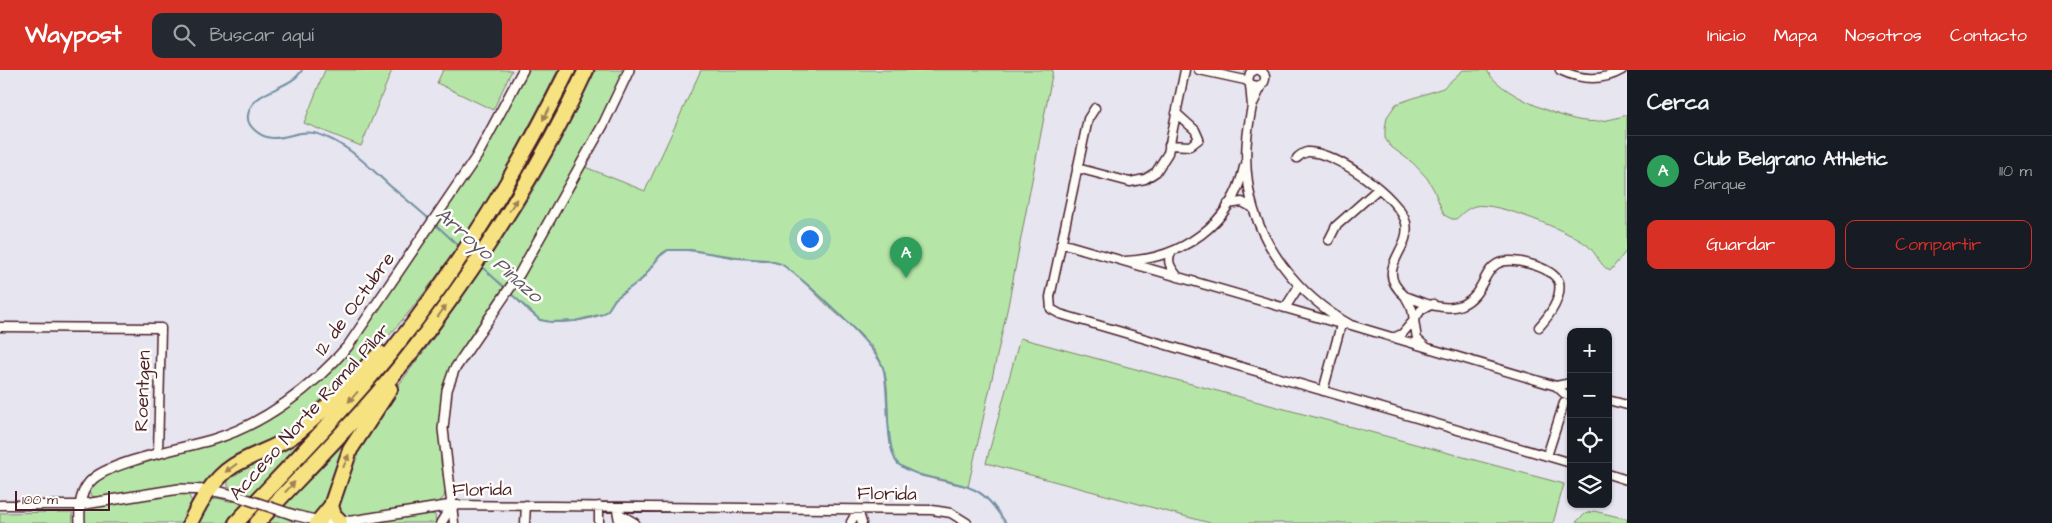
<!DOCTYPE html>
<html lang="es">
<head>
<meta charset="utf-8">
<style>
	body { margin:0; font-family:"Architects Daughter",sans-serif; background:#242831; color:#f1f3f6 }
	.controls { position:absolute; right:15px; bottom:15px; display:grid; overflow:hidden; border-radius:10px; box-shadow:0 1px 4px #0004 }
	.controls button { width:45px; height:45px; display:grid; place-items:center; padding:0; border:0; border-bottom:1px solid #363941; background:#171b24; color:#f1f3f6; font:25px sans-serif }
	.scale { position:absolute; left:15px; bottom:12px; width:95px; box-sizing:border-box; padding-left:5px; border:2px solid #4a1f2b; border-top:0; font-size:14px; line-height:18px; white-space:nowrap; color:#4a1f2b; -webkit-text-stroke:4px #fdfcf7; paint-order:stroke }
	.you { position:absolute; left:809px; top:168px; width:18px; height:18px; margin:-12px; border:4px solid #fff; border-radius:50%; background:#1a73e8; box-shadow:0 0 0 8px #1a73e833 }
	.badge { display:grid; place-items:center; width:32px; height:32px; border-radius:50%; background:#d93025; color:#fff; font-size:16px; font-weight:700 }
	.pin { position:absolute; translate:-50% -41px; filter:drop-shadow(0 1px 2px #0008) }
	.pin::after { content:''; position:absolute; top:26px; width:18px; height:15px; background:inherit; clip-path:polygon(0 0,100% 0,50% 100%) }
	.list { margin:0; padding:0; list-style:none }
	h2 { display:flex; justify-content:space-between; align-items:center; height:65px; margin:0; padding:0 20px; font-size:21px }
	h2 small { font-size:16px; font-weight:400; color:#9ea1a6 }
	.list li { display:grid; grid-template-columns:32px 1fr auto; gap:15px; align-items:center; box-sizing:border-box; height:70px; padding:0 20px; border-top:1px solid #363941 }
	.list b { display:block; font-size:19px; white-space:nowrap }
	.list p { margin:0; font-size:16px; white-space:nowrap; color:#9ea1a6 }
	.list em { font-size:16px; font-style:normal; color:#9ea1a6 }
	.actions { display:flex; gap:10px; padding:15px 20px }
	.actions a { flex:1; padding:11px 0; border:1px solid #d93025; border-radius:10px; text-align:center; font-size:18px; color:#d93025 }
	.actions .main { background:#d93025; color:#fff }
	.icon { flex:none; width:28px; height:28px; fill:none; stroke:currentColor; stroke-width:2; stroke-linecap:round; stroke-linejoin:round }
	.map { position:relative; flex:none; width:1627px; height:453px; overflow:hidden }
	header { display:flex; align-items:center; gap:30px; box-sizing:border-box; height:70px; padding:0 25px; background:#d93025; color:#fff }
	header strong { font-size:24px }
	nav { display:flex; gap:28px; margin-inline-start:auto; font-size:18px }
	.search { width:350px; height:45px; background:#242831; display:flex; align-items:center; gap:12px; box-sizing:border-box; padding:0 18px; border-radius:10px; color:#9ea1a6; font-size:19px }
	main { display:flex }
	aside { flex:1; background:#171b24 }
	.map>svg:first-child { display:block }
	.green { fill:#b5e6a7; stroke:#808269 }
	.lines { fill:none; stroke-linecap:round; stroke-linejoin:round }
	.stream { stroke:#738fa1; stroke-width:2 }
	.minor-casing { stroke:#4a1f2b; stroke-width:11 }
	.tertiary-casing { stroke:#4a1f2b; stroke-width:12 }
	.motorway-casing { stroke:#4a1f2b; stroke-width:18 }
	.minor { stroke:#fdfcf7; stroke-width:8 }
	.tertiary { stroke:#fdfcf7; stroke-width:9 }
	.motorway { stroke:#f7e281; stroke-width:14 }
	.tertiary-bridge-casing { stroke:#4a1f2b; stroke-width:12; stroke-linecap:butt }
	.tertiary-bridge { stroke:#fdfcf7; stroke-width:9 }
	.oneway { fill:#a08056 }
	.labels { text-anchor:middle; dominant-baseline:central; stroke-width:5; stroke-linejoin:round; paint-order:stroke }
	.street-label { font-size:19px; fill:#4a1f2b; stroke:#fdfcf7 }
	.water-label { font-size:20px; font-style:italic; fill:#5f5766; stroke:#fdfcf7 }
</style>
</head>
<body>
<header>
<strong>Waypost</strong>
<div class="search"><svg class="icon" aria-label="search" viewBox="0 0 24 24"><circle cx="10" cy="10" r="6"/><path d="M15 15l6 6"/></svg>Buscar aquí</div>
<nav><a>Inicio</a><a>Mapa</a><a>Nosotros</a><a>Contacto</a></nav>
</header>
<main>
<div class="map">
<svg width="1627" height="453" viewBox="0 0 1627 453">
	<rect width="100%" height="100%" fill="#e6e5f0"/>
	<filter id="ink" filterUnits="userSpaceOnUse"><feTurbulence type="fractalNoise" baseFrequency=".02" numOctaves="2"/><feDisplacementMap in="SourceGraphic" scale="10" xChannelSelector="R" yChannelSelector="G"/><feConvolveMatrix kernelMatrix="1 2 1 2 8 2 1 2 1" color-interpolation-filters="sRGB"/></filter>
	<g filter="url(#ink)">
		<!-- green -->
		<path class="green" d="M325,0H392L361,76L304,53Z
			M443,0H512L493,40L437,13Z
			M527,0H558C499,117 441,218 346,311C332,325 317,343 300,355C272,377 238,394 207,413L203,415L167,416L100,428L92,426L90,420L93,414L119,400L226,369L251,358L358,269L491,69Z
			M596,0H626L605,43L516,202L452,295L441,339V394L446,419L444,427L439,432L355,447H344L337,444C339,384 401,314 435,266C464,225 493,183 520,141C549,96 572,48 596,0Z
			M701,0H1053L1008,236L968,417L921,406L898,394C882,375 893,323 883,297C874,271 849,255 830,238C814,223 799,205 781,194C772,191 674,177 667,180C656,184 651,201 643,209C635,216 622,220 615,230C611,235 609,241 603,244C588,251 549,257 536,247C526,240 517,229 508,221L580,95L645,121Z
			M1463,0H1487C1496,22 1561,49 1585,51C1598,53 1614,49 1627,45V180L1610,201C1599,195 1597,183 1587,175C1571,162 1496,131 1475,136C1467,138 1462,144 1456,149H1452L1444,145L1434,120L1427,108L1413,93L1390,76L1385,68V59L1387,47L1396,34L1443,18Z
			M1020,268L1564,414L1553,453H1210L986,393Z
			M376,336L330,426L318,444L311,445L294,439L286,448L295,453H265Z
			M323,349L226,453H195L211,429L217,428L233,432L241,423L228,416V406Z
			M180,422L188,424L193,434L186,453H82L83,442L89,438Z
			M1594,441L1627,449V453H1575L1585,444Z
			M72,442L73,453H0V443Z
			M427,443L435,445L436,453H371Z"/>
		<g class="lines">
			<!-- stream -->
			<path class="stream" d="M302,0C291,20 252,19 248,45C246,57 262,68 273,68C289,68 301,59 318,64C348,74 366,94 389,115C402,126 416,137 429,149
				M435,154L461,178
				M481,196L505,218
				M510,223L540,250L551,252L575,251L603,244L608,240L615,229L642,209L660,186L668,180H691L737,188L767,190L781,194C802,207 880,278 884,301C889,324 885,379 898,394C921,411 950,407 975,420C989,427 997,441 1006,453"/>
			<!-- minor casing -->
			<g class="minor-casing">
				<path id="minor" d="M1199,0L1245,10L1248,12
					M1255,0L1250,3L1248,10L1250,15L1257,17L1262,15C1267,9 1266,3 1259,0
					M1560,0C1581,10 1601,12 1622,0
					M1250,15L1252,36L1262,15
					M1252,36C1247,62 1244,86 1248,112C1255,172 1299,227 1351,255L1556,316
					M1095,38L1088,49L1050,227L1051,239L1060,244L1571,393
					M1169,75L1190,76L1199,69L1195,60L1176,43
					M1297,88C1300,85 1303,83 1307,82C1333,80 1400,127 1406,153C1412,181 1372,198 1405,226
					M1077,98L1130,112L1145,109L1156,102L1168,83L1185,0
					M1228,134L1242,132L1253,138
					M1329,170L1336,156L1378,119
					M1061,173L1344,255
					M1171,183C1166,193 1172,199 1178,207
					M1125,191C1181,189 1232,154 1244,97
					M1433,234L1421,240L1414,250L1412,239L1405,226C1420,232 1445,242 1461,235C1494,221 1476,179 1530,194C1541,197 1554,202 1559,212C1562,228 1549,246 1539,257
					M1285,238L1299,216
					M0,257L161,258L158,384
					M1393,268L1402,264L1414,250L1417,269L1426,277
					M1571,313L1556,316L1566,325L1571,326
					M1323,321L1341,255V250
					M1608,330L1627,335
					M1547,386L1564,333
					M1608,404L1627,410
					M0,435H79
					M617,440L619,451L622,453
					M858,440L862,453
					M618,443L635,453
					M851,452L858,440
					M454,453L452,435L932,440L951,443L967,453
					M525,453L526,435
					M599,453V436"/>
			</g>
			<!-- tertiary casing -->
			<g class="tertiary-casing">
				<path id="tertiary" d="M79,435L179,419L209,420L234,425
					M294,445L319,451H352L452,435
					M80,453C79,436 80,419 94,408C115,391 183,378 211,370C263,355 313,317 348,276L477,86L523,0
					M441,453L452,435L443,359L447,320L454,300L520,203L603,55L629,0"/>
			</g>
			<!-- motorway casing -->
			<g class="motorway-casing">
				<path id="motorway" d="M331,436L334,445L340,451
					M190,453C200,432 213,409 233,396C254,383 278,378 297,363C327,339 353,309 380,283
					M236,453C278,408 322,363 362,317C445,221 512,113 568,0
					M257,453C311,395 369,338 417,275C482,189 541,98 586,0
					M317,453L331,436L350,380L390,319"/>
			</g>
			<!-- minor -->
			<use href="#minor" class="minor"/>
			<!-- tertiary -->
			<use href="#tertiary" class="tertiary"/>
			<!-- motorway -->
			<use href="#motorway" class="motorway"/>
			<!-- tertiary-bridge casing -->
			<g class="tertiary-bridge-casing">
				<path id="tertiary-bridge" d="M234,425L294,445"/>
			</g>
			<!-- tertiary-bridge -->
			<use href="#tertiary-bridge" class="tertiary-bridge"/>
		</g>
		<!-- one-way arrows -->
		<defs><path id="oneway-solid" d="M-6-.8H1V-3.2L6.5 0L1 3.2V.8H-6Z" transform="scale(1.25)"/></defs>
		<g class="oneway">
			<use href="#oneway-solid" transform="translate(546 44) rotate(118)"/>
			<use href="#oneway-solid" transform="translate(513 135) rotate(-59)"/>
			<use href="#oneway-solid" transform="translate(442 241) rotate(-54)"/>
			<use href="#oneway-solid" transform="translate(353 327) rotate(132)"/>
			<use href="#oneway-solid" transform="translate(346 391) rotate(-67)"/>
			<use href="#oneway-solid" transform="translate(231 398) rotate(144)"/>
			<use href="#oneway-solid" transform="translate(290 417) rotate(-47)"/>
		</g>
	</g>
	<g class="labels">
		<!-- street labels -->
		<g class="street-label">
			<text transform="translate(355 234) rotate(-54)">12 de Octubre</text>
			<text transform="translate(143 321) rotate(-88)">Roentgen</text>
			<text transform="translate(310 342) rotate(-48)">Acceso Norte Ramal Pilar</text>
			<text transform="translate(482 420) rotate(-1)">Florida</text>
			<text transform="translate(887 424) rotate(1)">Florida</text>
		</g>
		<!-- water labels -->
		<g class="water-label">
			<text transform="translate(489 185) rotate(41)">Arroyo Pinazo</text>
		</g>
	</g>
</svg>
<div class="controls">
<button>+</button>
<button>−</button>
<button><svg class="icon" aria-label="locate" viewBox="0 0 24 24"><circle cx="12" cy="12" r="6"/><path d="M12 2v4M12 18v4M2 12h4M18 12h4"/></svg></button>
<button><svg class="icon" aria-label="layers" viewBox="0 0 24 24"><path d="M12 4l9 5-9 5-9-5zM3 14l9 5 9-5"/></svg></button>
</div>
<div class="scale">100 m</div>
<div class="you"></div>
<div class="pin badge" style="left:906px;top:208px;background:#2e9e5b">A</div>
</div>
<aside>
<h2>Cerca<small></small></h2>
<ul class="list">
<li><span class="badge" style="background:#2e9e5b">A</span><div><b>Club Belgrano Athletic</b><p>Parque</p></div><em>110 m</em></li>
</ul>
<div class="actions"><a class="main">Guardar</a><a>Compartir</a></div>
</aside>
</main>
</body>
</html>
